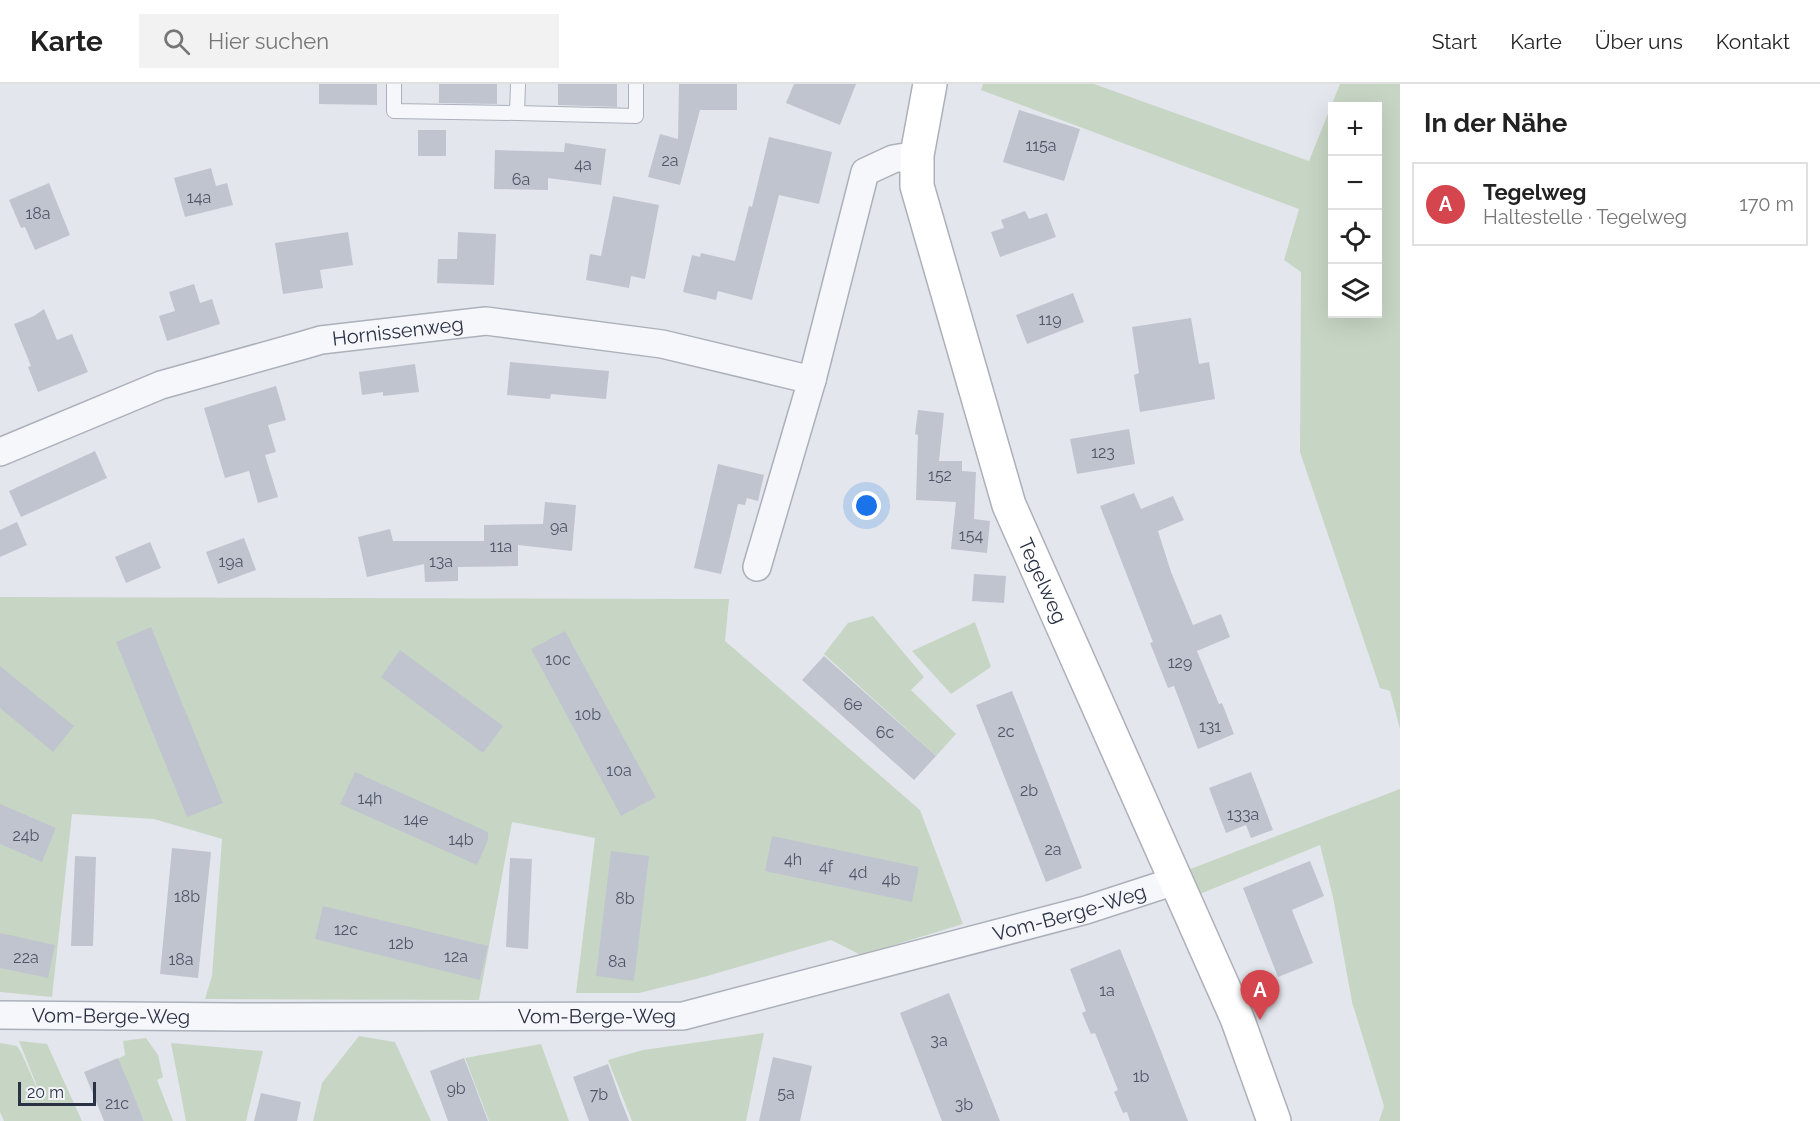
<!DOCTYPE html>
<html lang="de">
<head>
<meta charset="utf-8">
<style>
	body { margin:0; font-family:Raleway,sans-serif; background:#f2f2f2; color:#222 }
	.controls { position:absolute; right:18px; top:18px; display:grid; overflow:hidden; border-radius:0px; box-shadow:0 6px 24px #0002 }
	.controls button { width:54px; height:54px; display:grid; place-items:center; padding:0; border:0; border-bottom:2px solid #e0e0e0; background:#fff; color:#222; font:30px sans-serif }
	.scale { position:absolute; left:18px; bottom:15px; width:78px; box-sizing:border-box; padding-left:6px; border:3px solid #2a3145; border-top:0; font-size:16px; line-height:21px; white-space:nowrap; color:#2a3145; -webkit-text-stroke:4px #f3f5f9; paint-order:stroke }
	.you { position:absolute; left:867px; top:422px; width:21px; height:21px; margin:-15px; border:4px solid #fff; border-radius:50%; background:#1a73e8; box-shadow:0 0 0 9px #1a73e833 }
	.badge { display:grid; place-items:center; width:39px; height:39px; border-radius:50%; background:#d4454d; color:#fff; font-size:20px; font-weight:700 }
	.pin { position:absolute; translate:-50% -50px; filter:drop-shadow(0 2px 3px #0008) }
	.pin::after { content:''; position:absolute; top:32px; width:21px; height:18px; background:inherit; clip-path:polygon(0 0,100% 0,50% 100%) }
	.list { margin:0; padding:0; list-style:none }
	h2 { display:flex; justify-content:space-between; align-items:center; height:78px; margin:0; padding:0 24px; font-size:26px }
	h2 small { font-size:20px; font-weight:400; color:#767676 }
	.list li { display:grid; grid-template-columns:39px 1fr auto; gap:18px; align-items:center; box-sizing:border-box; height:84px; margin:0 12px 12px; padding:0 12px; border:2px solid #e0e0e0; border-radius:0px }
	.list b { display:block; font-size:22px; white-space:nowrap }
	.list p { margin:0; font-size:20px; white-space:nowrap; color:#767676 }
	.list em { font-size:20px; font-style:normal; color:#767676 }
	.icon { flex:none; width:33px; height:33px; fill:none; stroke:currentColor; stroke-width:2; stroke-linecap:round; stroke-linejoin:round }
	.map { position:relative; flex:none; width:1400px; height:1037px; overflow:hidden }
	header { display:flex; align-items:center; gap:36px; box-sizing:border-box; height:84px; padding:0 30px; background:#fff; border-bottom:2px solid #e0e0e0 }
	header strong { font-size:28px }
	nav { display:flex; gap:33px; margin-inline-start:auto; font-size:21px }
	.search { width:420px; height:54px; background:#f2f2f2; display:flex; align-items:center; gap:15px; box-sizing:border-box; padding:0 21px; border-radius:0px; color:#767676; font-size:22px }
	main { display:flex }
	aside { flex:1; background:#fff }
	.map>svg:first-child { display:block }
	.green { fill:#c7d6c4; fill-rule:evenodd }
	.building { fill:#c0c4cf }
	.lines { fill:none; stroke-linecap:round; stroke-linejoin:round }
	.lane-casing { stroke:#acb0ba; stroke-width:16 }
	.street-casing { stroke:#acb0ba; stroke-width:30 }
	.secondary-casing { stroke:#acb0ba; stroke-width:36 }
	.lane { stroke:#f6f7fa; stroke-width:14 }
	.street { stroke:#f6f7fa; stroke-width:27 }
	.secondary { stroke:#fff; stroke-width:33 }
	.labels { text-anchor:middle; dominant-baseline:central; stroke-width:4.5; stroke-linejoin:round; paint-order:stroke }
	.number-label { font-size:16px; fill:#505668 }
	.street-label { font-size:20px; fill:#2a3145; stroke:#f3f5f9 }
</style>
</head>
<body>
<header>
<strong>Karte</strong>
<div class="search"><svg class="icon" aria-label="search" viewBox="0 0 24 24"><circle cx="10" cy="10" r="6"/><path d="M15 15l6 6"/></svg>Hier suchen</div>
<nav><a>Start</a><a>Karte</a><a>Über uns</a><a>Kontakt</a></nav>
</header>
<main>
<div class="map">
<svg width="1400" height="1037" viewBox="0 0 1400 1037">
	<rect width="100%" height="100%" fill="#e3e6ec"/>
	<!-- green -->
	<path class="green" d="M983,0H1094L1309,77L1340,0H1400V645L1390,607L1380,604L1300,368L1301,188L1284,176L1299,125L981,6ZM1332,22H1378V230H1332Z
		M0,513L729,515L725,557L920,726L963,840L861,871L831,856L700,894L639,909H576L595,754L512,738L479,916L205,915L212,892L222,755L154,735L72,730L52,913L0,908Z
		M873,532L924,593L911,606L956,650L936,672L824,570L848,539Z
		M975,538L991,583L951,610L912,567Z
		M1400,705V1037H1379L1384,1022L1352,918L1333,813L1320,761L1195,812L1185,787Z
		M764,949L746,1037H632L608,976L643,966Z
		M359,952L395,958L431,1037H313L322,999Z
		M146,954L158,971L163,993L157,996L173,1037H144L118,975L125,971L123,957Z
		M19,957L47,960L82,1037H4L0,1028V959L17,962L22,970L46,1025Z
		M171,959L263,967L246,1037H186Z
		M541,960L569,1037H489L465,974Z"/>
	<!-- building -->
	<path class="building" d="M319,0H377V21L319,20Z
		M439,0H497V20L439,19Z
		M558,0H617V23L558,21Z
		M679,0H737V26H700L680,101L648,93L660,50L678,55Z
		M794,0H856L840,41L786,19Z
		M1019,26L1080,45L1064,97L1003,78Z
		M418,46H446V72H418Z
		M769,53L832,68L819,120L779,111L752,216L718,207L716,216L683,208L692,171L700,173L701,169L735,177L749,122L752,123Z
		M565,59L606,65L601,101L548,94V106L494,105L495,66L564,68Z
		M211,84L216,102L227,99L233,121L185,133L174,94Z
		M49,99L70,151L35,166L25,143L21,144L9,116Z
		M613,112L659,121L645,195L631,192L629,204L586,196L590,170L601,172Z
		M1025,127L1029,135L1047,129L1056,153L1000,173L991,148L1004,144L1001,136Z
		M348,148L353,181L320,186L323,204L283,210L275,159Z
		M458,148L496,150L494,201L437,199L438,175H457Z
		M194,200L200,219L212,215L220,240L167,257L159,232L175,227L169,208Z
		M1073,209L1084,238L1027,260L1016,231Z
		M44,225L57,256L72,250L88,288L38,308L28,283L31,282L14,240L34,232Z
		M1191,234L1199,280L1209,278L1215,315L1140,328L1134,291L1139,289L1132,243Z
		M510,278L609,287L606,315L551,310L550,315L507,311Z
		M415,280L419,308L383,312V308L362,311L359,288Z
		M276,302L286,336L268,341L276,368L265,371L278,413L258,419L249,387L225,394L204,324Z
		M918,326L944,329L939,377H962V387L976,388L974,435L990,437L987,469L951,465L956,418L916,416L918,351L915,350Z
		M1129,345L1135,380L1077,390L1070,355Z
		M95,367L107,394L21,433L9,407Z
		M718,380L764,391L758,417L747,414L745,421L738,420L721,490L694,484Z
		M1134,409L1141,425L1173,412L1184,436L1158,447L1171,488L1193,541L1221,530L1230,553L1197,567L1219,620L1222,619L1234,650L1198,665L1174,602L1168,604L1150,559L1153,558L1100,422Z
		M545,418L576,421L572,467L518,461V482L458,483V497L425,498L424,480L367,493L358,453L390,445L393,457H484V441L543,440Z
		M17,438L27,461L0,473V446Z
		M244,454L256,486L218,500L206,468Z
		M150,458L161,484L126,499L115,473Z
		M974,490L1006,492L1004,519L972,517Z
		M151,543L223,719L187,733L116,558Z
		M565,547L656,713L621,732L531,565Z
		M400,566L503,642L483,669L381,593Z
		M824,572L936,672L914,696L802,596Z
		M0,582L74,642L53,668L0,624Z
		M1012,607L1082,784L1046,798L976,621Z
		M355,688L488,748V756L477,781L340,720Z
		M1251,688L1273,746L1251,754L1246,741L1226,749L1209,704Z
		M0,720L56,744L42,778L0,760Z
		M772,752L919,783L912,818L765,787Z
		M172,764L211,768L198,894L160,890Z
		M611,767L649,772L634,897L596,892Z
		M75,772L96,773L93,862H71Z
		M510,774L532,775L528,865L506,863Z
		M1310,777L1324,812L1292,826L1313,879L1278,893L1243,804Z
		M323,822L488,862L480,896L315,855Z
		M0,849L55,861L48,894L0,884Z
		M1120,865L1157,957L1188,1037H1130L1127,1028L1123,1029L1114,1008L1118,1006L1095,949L1091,950L1082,929L1086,927L1070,885Z
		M949,909L979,984L1000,1037H942L900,929Z
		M773,973L812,982L800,1037H759Z
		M118,974L132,1007L144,1037H104L84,988Z
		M464,974L473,997L488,1037H448L430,987Z
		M608,980L620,1014L629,1037H589L573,993Z
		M261,1009L301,1018L297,1037H254Z"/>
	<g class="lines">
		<!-- lane casing -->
		<g class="lane-casing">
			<path id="lane" d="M394,0V27L517,29L518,0
				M517,29L636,32V0"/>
		</g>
		<!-- street casing -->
		<g class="street-casing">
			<g id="street">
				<path id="s1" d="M0,368L161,301L304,261L321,256L486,237L662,260L812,296"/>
				<path d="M757,483L812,296L865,88L893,75L917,71"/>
				<path id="s2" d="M0,931L239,933L683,932L1086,826L1175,797"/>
			</g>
		</g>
		<!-- secondary casing -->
		<g class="secondary-casing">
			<g id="secondary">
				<path id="s3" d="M930,0L917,71V102L1009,421L1237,934L1274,1037"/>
			</g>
		</g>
		<!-- lane -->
		<use href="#lane" class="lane"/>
		<!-- street -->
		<use href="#street" class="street"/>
		<!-- secondary -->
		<use href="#secondary" class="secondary"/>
	</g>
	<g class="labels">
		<!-- number labels -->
		<g class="number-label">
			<text x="1041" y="61">115a</text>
			<text x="670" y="76">2a</text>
			<text x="583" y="80">4a</text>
			<text x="521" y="95">6a</text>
			<text x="199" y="113">14a</text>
			<text x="38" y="129">18a</text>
			<text x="1050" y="235">119</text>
			<text x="1103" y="368">123</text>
			<text x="940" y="391">152</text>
			<text x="559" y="442">9a</text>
			<text x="971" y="451">154</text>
			<text x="501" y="462">11a</text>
			<text x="231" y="477">19a</text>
			<text x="441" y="477">13a</text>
			<text x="558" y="575">10c</text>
			<text x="1180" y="578">129</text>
			<text x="853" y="620">6e</text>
			<text x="588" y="630">10b</text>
			<text x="1210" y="642">131</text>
			<text x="1006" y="647">2c</text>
			<text x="885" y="648">6c</text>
			<text x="619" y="686">10a</text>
			<text x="1029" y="706">2b</text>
			<text x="370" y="714">14h</text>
			<text x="1243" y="730">133a</text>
			<text x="416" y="735">14e</text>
			<text x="26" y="751">24b</text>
			<text x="461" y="755">14b</text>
			<text x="1053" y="765">2a</text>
			<text x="793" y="775">4h</text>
			<text x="826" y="782">4f</text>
			<text x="858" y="788">4d</text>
			<text x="891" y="795">4b</text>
			<text x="187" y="812">18b</text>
			<text x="625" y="814">8b</text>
			<text x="346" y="845">12c</text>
			<text x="401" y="859">12b</text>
			<text x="456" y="872">12a</text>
			<text x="26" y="873">22a</text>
			<text x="181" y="875">18a</text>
			<text x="617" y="877">8a</text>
			<text x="1107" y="906">1a</text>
			<text x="939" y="956">3a</text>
			<text x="1141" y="992">1b</text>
			<text x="456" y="1004">9b</text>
			<text x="786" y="1009">5a</text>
			<text x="599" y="1010">7b</text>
			<text x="117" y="1019">21c</text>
			<text x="964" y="1020">3b</text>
		</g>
		<!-- street labels -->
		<g class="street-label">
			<text stroke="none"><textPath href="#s1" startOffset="418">Hornissenweg</textPath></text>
			<text stroke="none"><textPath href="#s3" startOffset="518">Tegelweg</textPath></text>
			<text stroke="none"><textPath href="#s2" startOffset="1083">Vom-Berge-Weg</textPath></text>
			<text stroke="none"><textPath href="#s2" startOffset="111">Vom-Berge-Weg</textPath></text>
			<text stroke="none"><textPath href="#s2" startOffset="597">Vom-Berge-Weg</textPath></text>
		</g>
	</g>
</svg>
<div class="controls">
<button>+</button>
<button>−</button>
<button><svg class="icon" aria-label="locate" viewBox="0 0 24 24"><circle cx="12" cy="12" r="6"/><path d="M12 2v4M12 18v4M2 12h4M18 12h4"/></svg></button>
<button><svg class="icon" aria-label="layers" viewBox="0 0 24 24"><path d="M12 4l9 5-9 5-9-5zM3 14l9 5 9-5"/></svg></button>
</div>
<div class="scale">20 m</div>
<div class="you"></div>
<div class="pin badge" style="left:1260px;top:936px">A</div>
</div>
<aside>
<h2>In der Nähe<small></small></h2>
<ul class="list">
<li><span class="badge">A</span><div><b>Tegelweg</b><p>Haltestelle · Tegelweg</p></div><em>170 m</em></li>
</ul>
</aside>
</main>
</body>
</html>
